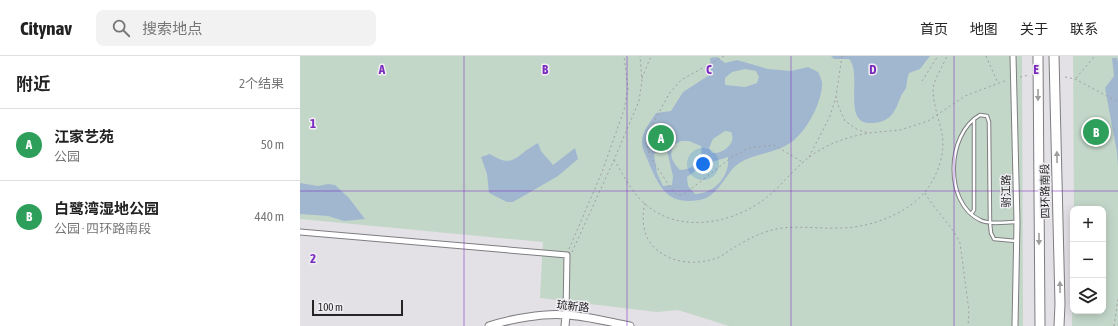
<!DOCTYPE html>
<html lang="zh">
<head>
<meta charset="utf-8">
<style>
	body { margin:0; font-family:"Asap Condensed","Noto Sans SC",sans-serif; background:#f2f2f2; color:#222 }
	.controls { position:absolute; right:12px; bottom:12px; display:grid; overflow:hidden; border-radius:8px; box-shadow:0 2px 10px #0003 }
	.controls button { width:36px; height:36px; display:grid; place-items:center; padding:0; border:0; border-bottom:1px solid #e0e0e0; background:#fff; color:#222; font:20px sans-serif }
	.scale { position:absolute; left:12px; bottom:10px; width:91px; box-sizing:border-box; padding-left:4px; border:2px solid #252526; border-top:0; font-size:11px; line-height:14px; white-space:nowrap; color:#252526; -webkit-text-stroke:3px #f0eef2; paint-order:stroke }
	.you { position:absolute; left:403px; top:108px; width:14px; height:14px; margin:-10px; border:3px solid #fff; border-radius:50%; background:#1a73e8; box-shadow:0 0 0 6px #1a73e833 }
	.badge { display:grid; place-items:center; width:26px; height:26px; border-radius:50%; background:#ea580c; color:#fff; font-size:13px; font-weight:700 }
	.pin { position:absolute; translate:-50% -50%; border:2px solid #fff; box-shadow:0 1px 4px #0006 }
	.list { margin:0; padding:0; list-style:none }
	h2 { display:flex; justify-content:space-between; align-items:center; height:52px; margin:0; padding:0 16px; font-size:17px }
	h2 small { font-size:13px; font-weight:400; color:#767676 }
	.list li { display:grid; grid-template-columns:26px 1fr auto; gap:12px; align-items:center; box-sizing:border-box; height:72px; padding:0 16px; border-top:1px solid #e0e0e0 }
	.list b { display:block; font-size:15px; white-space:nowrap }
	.list p { margin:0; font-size:13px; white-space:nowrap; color:#767676 }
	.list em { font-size:13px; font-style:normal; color:#767676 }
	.icon { flex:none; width:22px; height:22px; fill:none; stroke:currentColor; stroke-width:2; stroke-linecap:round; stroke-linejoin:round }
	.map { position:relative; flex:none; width:818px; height:270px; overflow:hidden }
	header { display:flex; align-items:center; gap:24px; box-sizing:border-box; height:56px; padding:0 20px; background:#fff; border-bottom:1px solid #e0e0e0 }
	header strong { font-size:19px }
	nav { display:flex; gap:22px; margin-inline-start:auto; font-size:14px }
	.search { width:280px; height:36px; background:#f2f2f2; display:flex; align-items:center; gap:10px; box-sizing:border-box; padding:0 14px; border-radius:8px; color:#767676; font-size:15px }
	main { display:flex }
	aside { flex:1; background:#fff }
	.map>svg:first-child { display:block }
	.green { fill:#c3d7c9 }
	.water { fill:#a1b7cf; fill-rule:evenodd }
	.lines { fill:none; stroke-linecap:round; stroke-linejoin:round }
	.lane-casing { stroke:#7e7d80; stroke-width:4.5 }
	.street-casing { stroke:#7e7d80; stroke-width:7 }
	.secondary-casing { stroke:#7e7d80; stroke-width:9 }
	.highway-casing { stroke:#7e7d80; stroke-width:11 }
	.path { stroke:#9f9ea1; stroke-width:1; stroke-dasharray:2 3; stroke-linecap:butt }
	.lane { stroke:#fff; stroke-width:2.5 }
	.street { stroke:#fff; stroke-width:5 }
	.secondary { stroke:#fff; stroke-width:7 }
	.highway { stroke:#fff; stroke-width:9 }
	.oneway { fill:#9d9d9d }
	.grid { fill:none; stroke:#7b2cbf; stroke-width:1; stroke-opacity:0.55 }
	.labels { text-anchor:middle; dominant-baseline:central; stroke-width:3; stroke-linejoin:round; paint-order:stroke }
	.street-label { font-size:11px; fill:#252526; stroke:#f0eef2 }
	.grid-label { font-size:13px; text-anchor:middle; font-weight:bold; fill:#7b2cbf; stroke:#f0eef2; stroke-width:3; stroke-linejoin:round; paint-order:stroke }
</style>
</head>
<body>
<header>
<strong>Citynav</strong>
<div class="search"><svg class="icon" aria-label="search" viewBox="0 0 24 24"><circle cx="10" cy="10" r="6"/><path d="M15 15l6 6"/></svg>搜索地点</div>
<nav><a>首页</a><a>地图</a><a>关于</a><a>联系</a></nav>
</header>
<main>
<aside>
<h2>附近<small>2个结果</small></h2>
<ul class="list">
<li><span class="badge" style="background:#2e9e5b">A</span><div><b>江家艺苑</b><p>公园</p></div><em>50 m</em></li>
<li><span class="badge" style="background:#2e9e5b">B</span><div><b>白鹭湾湿地公园</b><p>公园 · 四环路南段</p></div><em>440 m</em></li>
</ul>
</aside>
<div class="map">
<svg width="818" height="270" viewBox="0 0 818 270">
	<rect width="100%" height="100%" fill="#e3e1e5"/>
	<!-- green -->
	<path class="green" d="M0,0H722L723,270H429L378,254L357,256L240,242L243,186L0,163Z
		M773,0H818V270H772L773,224V255H803V153H774Z"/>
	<!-- water -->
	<path class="water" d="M531,0H630L620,13L609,17C607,22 607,27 606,32C605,35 602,37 601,40C595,55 592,66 572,67C541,70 563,17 549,3H534Z
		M417,1L425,7L437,4L468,13L491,15L508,11L518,16C520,20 523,26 522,30C521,49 504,80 487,89C473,97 455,98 441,106C425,115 420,141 399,144C369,149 361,134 350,110C348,103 342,94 342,87C341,77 351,65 356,57L371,55L383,36L411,18L410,2ZM445,13L456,15L459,21L457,27L445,31L425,29V22L432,16ZM425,75L431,76C437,87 423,98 412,97L409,92L413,83ZM381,85H389L401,90C404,104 394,114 380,114C373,107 368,99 374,89ZM361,93L367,95L373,120L372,129L363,130L357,117L354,98ZM428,101C430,120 415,137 395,138L388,130L387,121L395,115L412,106Z
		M812,2H817L818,6V111L817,96L805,32L814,20Z
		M238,87L241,95L253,109L275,92L278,103L258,120L213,146H207L189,137L187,118L181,101L190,98C215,114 216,98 238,87Z
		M0,127L18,130L28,128L35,129L49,142L65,163L44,165L28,160L0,158Z"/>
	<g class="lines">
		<!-- lane casing -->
		<g class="lane-casing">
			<path id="lane" d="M671,158L674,154V63
				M716,166C705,166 690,169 680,164C644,147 646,78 680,59L687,60L689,66L690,167L691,177L694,183L716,185"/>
		</g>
		<!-- street casing -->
		<g class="street-casing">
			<path id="street" d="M713,0L717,166L715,270
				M0,176L267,199L266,259"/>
		</g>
		<!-- secondary casing -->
		<g class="secondary-casing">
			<path id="secondary" d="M189,270C210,263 244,257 266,259C287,260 309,266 330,270
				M265,270L266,259"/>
		</g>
		<!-- highway casing -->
		<g class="highway-casing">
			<path id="highway" d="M738,0L740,270
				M754,0L760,248L759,270"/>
		</g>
		<!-- path -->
		<path class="path" d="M424,0L381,24L369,38L350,73L347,88L349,99L370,131L377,139H383L432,101L449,92L474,89L504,107
			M542,0L536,40L538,49L545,65L558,74L569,77L600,74L628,65L665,40L707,24
			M686,0L698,27
			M720,21L729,19
			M765,21L775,23L818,46
			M342,22L351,0
			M776,22L795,0
			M622,25L638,0
			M509,101L530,60L536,41
			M314,104C322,116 329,131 339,142C372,179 430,170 466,142C481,130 493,114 508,102C526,88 547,81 569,77
			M625,137C635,155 652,169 660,187L669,255L668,270
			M345,147C341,164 343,183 357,194C374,208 397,209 417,202C423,200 429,194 435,191C448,183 462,176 476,173C497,169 518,173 540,172C568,172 605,159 624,137C637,122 646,97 642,78C639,63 633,48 633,33C634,23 643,10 647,0
			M269,193L302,116L324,54L328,33L324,0
			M272,196L314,104L339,45L342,25L340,0
			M814,270L818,243"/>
		<!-- lane -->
		<use href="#lane" class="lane"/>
		<!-- street -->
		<use href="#street" class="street"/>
		<!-- secondary -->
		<use href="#secondary" class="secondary"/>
		<!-- highway -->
		<use href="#highway" class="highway"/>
	</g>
	<!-- one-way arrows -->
	<defs><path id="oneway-solid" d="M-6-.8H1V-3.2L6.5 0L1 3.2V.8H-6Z"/></defs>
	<g class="oneway">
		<use href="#oneway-solid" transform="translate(738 39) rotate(90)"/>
		<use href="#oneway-solid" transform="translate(757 101) rotate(-91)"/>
		<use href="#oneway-solid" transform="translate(739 183) rotate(90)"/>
		<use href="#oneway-solid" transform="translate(760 231) rotate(-91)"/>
	</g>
	<!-- grid -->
	<path class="grid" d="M164,0V270M327,0V270M491,0V270M654,0V270M0,135H818"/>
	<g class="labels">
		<!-- street labels -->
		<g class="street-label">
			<text transform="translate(706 135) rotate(-91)">驸江路</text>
			<text transform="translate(745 135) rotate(-91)">四环路南段</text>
			<text transform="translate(273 250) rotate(6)">琉新路</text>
		</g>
	</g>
	<g class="grid-label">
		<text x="82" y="18">A</text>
		<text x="245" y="18">B</text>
		<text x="409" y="18">C</text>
		<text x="573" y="18">D</text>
		<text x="736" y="18">E</text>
		<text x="13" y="72">1</text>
		<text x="13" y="207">2</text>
	</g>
</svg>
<div class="controls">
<button>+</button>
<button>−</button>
<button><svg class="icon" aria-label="layers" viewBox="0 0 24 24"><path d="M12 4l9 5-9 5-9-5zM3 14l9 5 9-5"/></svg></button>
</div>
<div class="scale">100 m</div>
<div class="you"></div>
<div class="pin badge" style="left:361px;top:82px;background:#2e9e5b">A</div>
<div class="pin badge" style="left:796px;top:76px;background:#2e9e5b">B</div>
</div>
</main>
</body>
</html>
